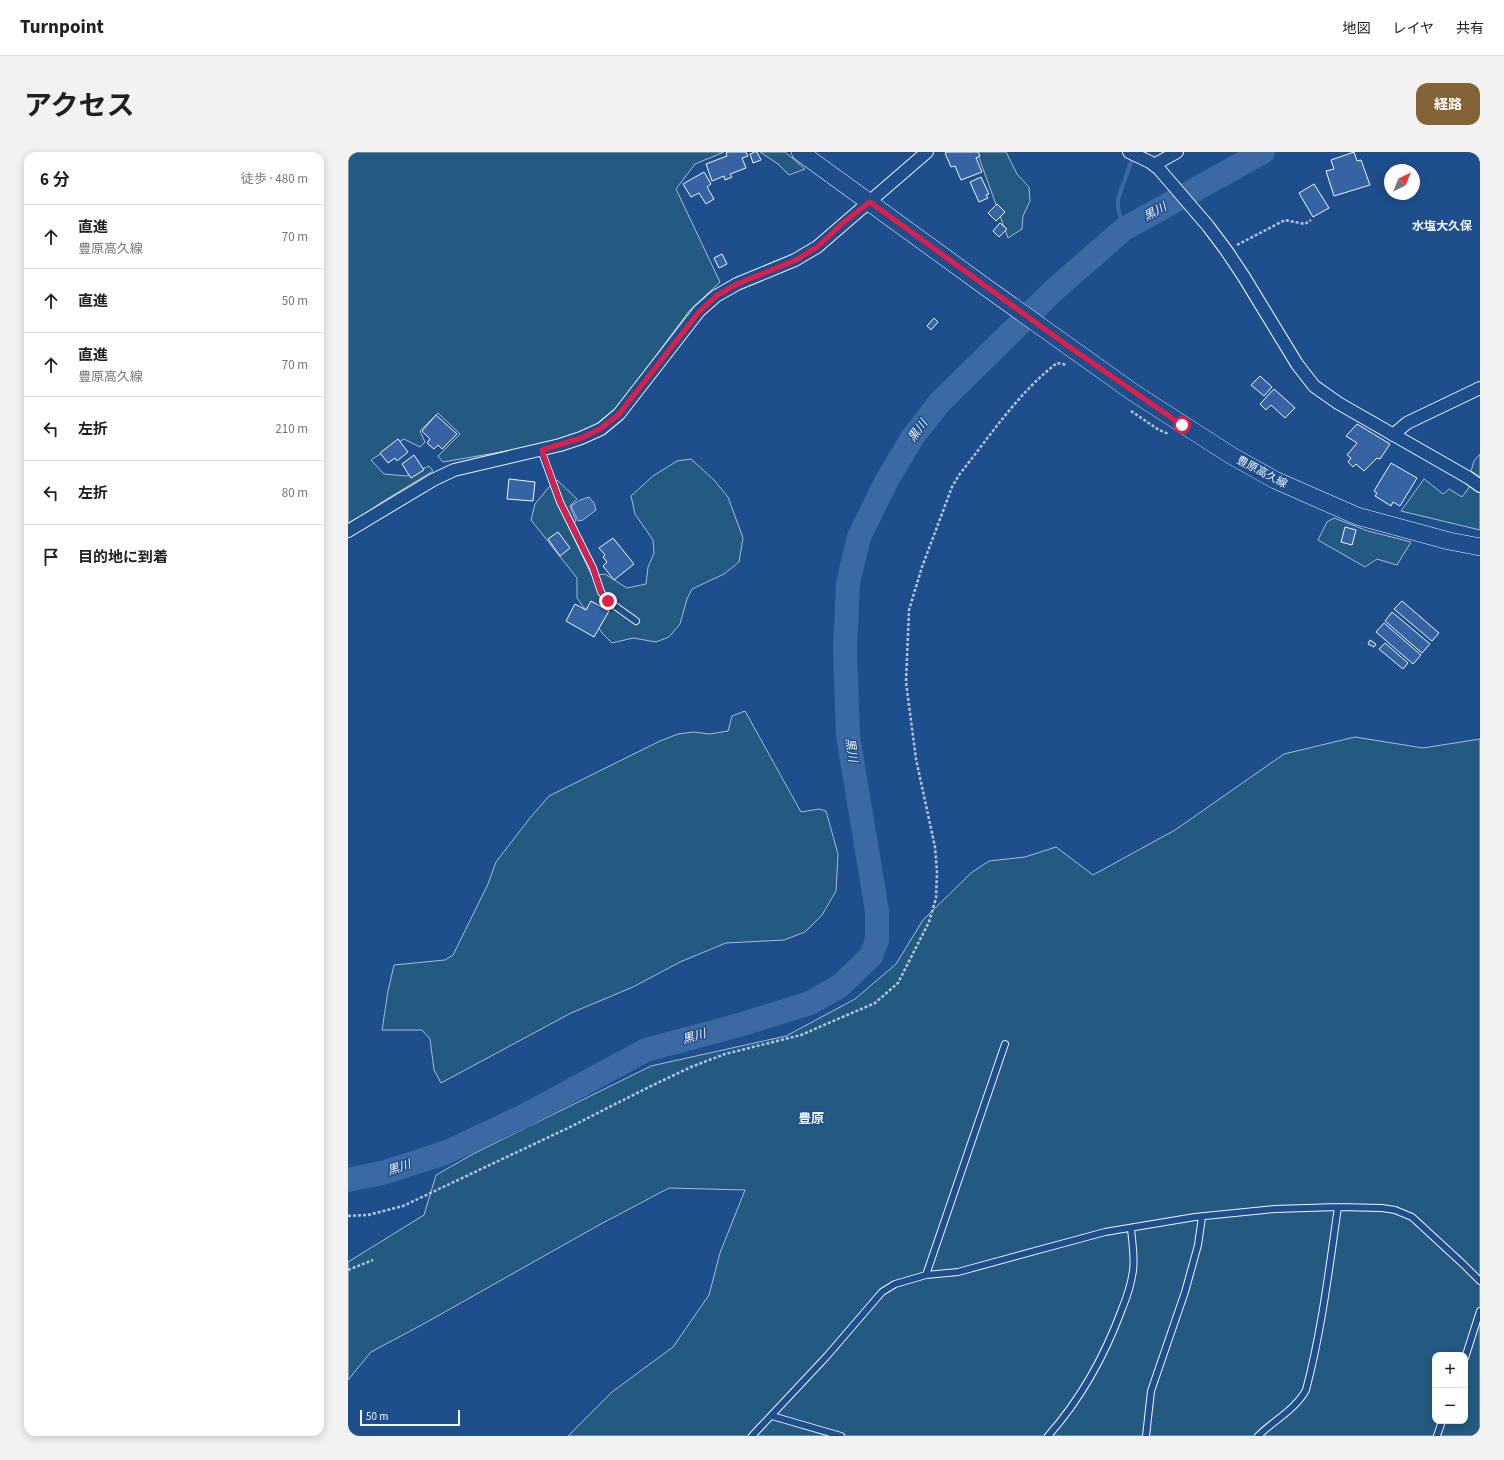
<!DOCTYPE html>
<html lang="ja">
<head>
<meta charset="utf-8">
<style>
	body { margin:0; font-family:"Source Sans 3","Noto Sans JP",sans-serif; background:#f2f2f2; color:#202124 }
	.controls { position:absolute; right:12px; bottom:12px; display:grid; overflow:hidden; border-radius:8px; box-shadow:0 2px 10px #0003 }
	.controls button { width:36px; height:36px; display:grid; place-items:center; padding:0; border:0; border-bottom:1px solid #e0e0e0; background:#fff; color:#202124; font:20px sans-serif }
	.compass { position:absolute; left:1036px; top:12px; width:36px; height:36px; border-radius:50%; background:#fff; box-shadow:0 2px 10px #0003; rotate:43deg }
	.scale { position:absolute; left:12px; bottom:10px; width:100px; box-sizing:border-box; padding-left:4px; border:2px solid #f2f6ff; border-top:0; font-size:11px; line-height:14px; white-space:nowrap; color:#f2f6ff; -webkit-text-stroke:3px #1f4e8c; paint-order:stroke }
	.stop { position:absolute; width:12px; height:12px; margin:-9px; border:3px solid #e11d48; border-radius:50%; background:#fff }
	.stop.end { background:#e11d48; border-color:#fff; box-shadow:0 1px 4px #0008 }
	.list { margin:0; padding:0; list-style:none }
	h2 { display:flex; justify-content:space-between; align-items:center; height:52px; margin:0; padding:0 16px; font-size:17px }
	h2 small { font-size:13px; font-weight:400; color:#757577 }
	.list li { display:grid; grid-template-columns:26px 1fr auto; gap:12px; align-items:center; box-sizing:border-box; height:64px; padding:0 16px; border-top:1px solid #e0e0e0 }
	.list b { display:block; font-size:15px; white-space:nowrap }
	.list p { margin:0; font-size:13px; white-space:nowrap; color:#757577 }
	.list em { font-size:13px; font-style:normal; color:#757577 }
	.icon { flex:none; width:22px; height:22px; fill:none; stroke:currentColor; stroke-width:2; stroke-linecap:round; stroke-linejoin:round }
	.map { position:relative; flex:none; width:1132px; height:1284px; overflow:hidden; border-radius:12px }
	header { display:flex; align-items:center; gap:24px; box-sizing:border-box; height:56px; padding:0 20px; background:#fff; border-bottom:1px solid #e0e0e0 }
	header strong { font-size:19px }
	nav { display:flex; gap:22px; margin-inline-start:auto; font-size:14px }
	.intro { display:flex; align-items:center; justify-content:space-between; box-sizing:border-box; height:96px; padding:0 24px }
	h1 { margin:0; font-size:28px }
	.button { padding:10px 18px; border-radius:12px; background:#846436; color:#fff; font-size:14px; font-weight:700 }
	main { display:flex; gap:24px; padding:0 24px }
	aside { flex:1; background:#fff; border-radius:12px; box-shadow:0 2px 10px #0003 }
	.map>svg:first-child { display:block }
	.green { fill:#245a82; stroke:#a8bbd7; fill-rule:evenodd }
	.water { fill:#3b69a3; stroke:#a8bbd7 }
	.lines { fill:none; stroke-linecap:round; stroke-linejoin:round }
	.stream { stroke:#3b69a3; stroke-width:4 }
	.river { stroke:#3b69a3; stroke-width:24 }
	.building { fill:#3563a3; stroke:#f2f6ff }
	.service-casing { stroke:#f2f6ff; stroke-width:8 }
	.minor-casing { stroke:#f2f6ff; stroke-width:14 }
	.secondary-casing { stroke:#f2f6ff; stroke-width:18 }
	.path { stroke:#b3c4dc; stroke-width:2.5; stroke-dasharray:3 2; stroke-linecap:butt }
	.service { stroke:#1f4e8c; stroke-width:6 }
	.minor { stroke:#1f4e8c; stroke-width:12 }
	.secondary { stroke:#1f4e8c; stroke-width:17 }
	.route { stroke:#e11d48; stroke-width:5 }
	.labels { text-anchor:middle; dominant-baseline:central; stroke-width:3; stroke-linejoin:round; paint-order:stroke }
	.street-label { font-size:11px; fill:#f2f6ff; stroke:#1f4e8c }
	.water-label { font-size:12px; font-style:italic; fill:#f2f6ff; stroke:#1f4e8c }
	.neighbourhood-label { font-size:12px; font-weight:bold; fill:#f2f6ff; stroke:#1f4e8c }
	.quarter-label { font-size:13px; font-weight:bold; fill:#f2f6ff; stroke:#1f4e8c }
</style>
</head>
<body>
<header>
<strong>Turnpoint</strong>
<nav><a>地図</a><a>レイヤ</a><a>共有</a></nav>
</header>
<div class="intro"><h1>アクセス</h1><a class="button">経路</a></div>
<main>
<aside>
<h2>6 分<small>徒歩 · 480 m</small></h2>
<ul class="list">
<li><svg class="icon" aria-label="ahead" viewBox="0 0 24 24"><path d="M12 20V5M6 11l6-6 6 6"/></svg><div><b>直進</b><p>豊原高久線</p></div><em>70 m</em></li>
<li><svg class="icon" aria-label="ahead" viewBox="0 0 24 24"><path d="M12 20V5M6 11l6-6 6 6"/></svg><div><b>直進</b></div><em>50 m</em></li>
<li><svg class="icon" aria-label="ahead" viewBox="0 0 24 24"><path d="M12 20V5M6 11l6-6 6 6"/></svg><div><b>直進</b><p>豊原高久線</p></div><em>70 m</em></li>
<li><svg class="icon" aria-label="left" viewBox="0 0 24 24"><path d="M17 20v-9H6M10 6l-5 5 5 5"/></svg><div><b>左折</b></div><em>210 m</em></li>
<li><svg class="icon" aria-label="left" viewBox="0 0 24 24"><path d="M17 20v-9H6M10 6l-5 5 5 5"/></svg><div><b>左折</b></div><em>80 m</em></li>
<li><svg class="icon" aria-label="arrive" viewBox="0 0 24 24"><path d="M6 21V4h12l-3 4 3 4H6"/></svg><div><b>目的地に到着</b></div></li>
</ul>
</aside>
<div class="map">
<svg width="1132" height="1284" viewBox="0 0 1132 1284">
	<rect width="100%" height="100%" fill="#1f4e8c"/>
	<!-- green -->
	<path class="green" d="M0,0H376L347,12L328,37L372,130L341,159L267,259L249,274L211,290L95,310L90,304L112,282L90,261L72,279L77,290L72,295L56,287L23,308L36,322L58,324L81,314L85,319L34,350L0,374Z
		M412,0H437L457,17L441,23L430,12Z
		M629,0H658L669,22L681,35L682,49L675,64L674,77L660,86Z
		M1132,302V325L1123,319L1126,309Z
		M343,307L366,328L380,345L395,386L391,410L376,422L344,437L339,447L332,472L321,485L308,490L285,486L264,491L255,482L229,446V426L183,368L187,352L201,335L209,328L229,347L222,354L228,369L221,376L244,424L257,422L279,436L298,432L300,415L306,401L305,388L287,362L283,344L305,324L329,309Z
		M1076,327L1095,342L1101,337L1114,345L1123,333L1132,339V378L1053,359Z
		M986,366L1020,379L1063,390L1049,413L1029,407L1017,415L970,388L979,370Z
		M397,559L453,660L471,657L478,659L490,702L488,739L474,763L457,780L436,788L378,791L332,810L285,835L223,861L93,931L86,918L82,887L74,878H34L40,839L46,813L97,808L105,803L140,732L148,710L182,666L201,644L312,589L330,582L345,580L362,582L380,579L384,564Z
		M1007,585L1075,596L1132,587V1284H220L264,1240L325,1195L361,1143L372,1101L397,1038L321,1036L251,1073L79,1170L23,1200L0,1228V1110L76,1063L88,1023L125,1002L303,914L438,884L507,847L548,812L575,768L623,721L641,709L677,705L708,695L745,723L827,678L936,602ZM1087,1203H1117V1269H1087Z"/>
	<!-- water -->
	<path class="water" d="M241,345L246,351L248,358L235,368L230,369L223,354L232,348Z"/>
	<g class="lines">
		<!-- stream -->
		<path class="stream" d="M776,77L770,56V47L785,4"/>
		<!-- river -->
		<path class="river" d="M0,1028L38,1020L99,1000L174,965L298,898L395,872L462,851L492,834L523,804L529,788V759L500,584L497,496L500,431L511,385L538,330L564,286L592,250L705,139L776,77L915,0"/>
	</g>
	<!-- building -->
	<path class="building" d="M380,0H398L400,4L394,6L398,16L382,22L384,25L377,28L376,24L364,29L358,12L379,4L378,1Z
		M405,0H409L413,8L405,11L402,2L405,1Z
		M599,0H630L632,4L628,6L634,20L613,28L607,14L603,15L597,1Z
		M1006,0L1009,9L1013,8L1022,33L986,44L978,19L986,17L983,8Z
		M356,20L363,32L359,35L366,47L358,52L351,41L343,45L335,32Z
		M633,25L641,42L638,43L640,46L631,50L622,30Z
		M966,32L981,56L965,65L951,41Z
		M649,52L657,60L648,69L640,61Z
		M652,71L659,77L651,85L645,79Z
		M374,102L379,112L371,116L366,106Z
		M586,166L590,170L583,178L579,174Z
		M912,224L924,235L916,244L903,233Z
		M926,237L947,256L937,266L923,253L918,258L912,252Z
		M88,263L109,282L94,297L90,293L86,297L79,291L82,287L74,279Z
		M1009,272L1042,292L1032,307L1029,306L1016,319L1008,312L1005,315L1000,310L1003,306L999,303L1009,291L998,284Z
		M50,287L60,300L49,309L47,306L40,311L32,301Z
		M66,303L76,318L63,326L54,312Z
		M1043,311L1069,326L1052,354L1045,350L1043,354L1027,344L1029,341L1026,339Z
		M161,327L187,330L185,349L159,347Z
		M997,375L1008,378L1004,393L993,390Z
		M210,380L222,396L212,404L200,387Z
		M265,386L286,412L266,428L255,414L259,410L255,405L257,403L251,396Z
		M243,449L261,459L246,485L218,469L227,452L238,458Z
		M1054,449L1091,481L1084,489L1046,457Z
		M1044,460L1082,492L1074,501L1037,469Z
		M1036,471L1073,503L1065,512L1028,480Z
		M1022,488L1028,492L1026,495L1020,492Z
		M1037,491L1060,511L1055,517L1031,497Z"/>
	<g class="lines">
		<!-- service casing -->
		<g class="service-casing">
			<path id="service" d="M193,298L212,350L245,416L253,440L260,449L288,469
				M578,1123L657,892
				M1117,1206L1132,1159
				M424,1264L493,1284
				M404,1284L479,1204L534,1140L547,1132L578,1123L610,1120L757,1080L847,1065L927,1057L990,1055L1034,1056L1047,1058L1064,1065L1116,1113L1132,1129
				M700,1284C732,1248 757,1203 774,1157C779,1145 783,1132 785,1119C787,1105 784,1090 783,1076
				M798,1284L803,1239L837,1140L850,1093L854,1065
				M910,1284C925,1269 947,1258 958,1238C974,1177 981,1117 990,1055
				M1089,1284L1094,1269"/>
		</g>
		<!-- minor casing -->
		<g class="minor-casing">
			<path id="minor" d="M781,0L802,10L811,17L860,74L878,98L896,125L949,212L966,234L990,251L1121,326L1132,334
				M806,13L829,0
				M1045,283L1059,271L1132,236
				M0,379L85,328L106,318L212,293L233,286L253,277L271,262L351,159L368,144L389,132L447,108L469,95L579,0"/>
		</g>
		<!-- secondary casing -->
		<g class="secondary-casing">
			<path id="secondary" d="M452,0L639,136L786,241L884,304L927,328L1009,364L1101,389L1132,395"/>
		</g>
		<!-- path -->
		<path class="path" d="M889,93L937,68L957,72L963,68
			M783,259L811,278L821,282
			M0,1064L20,1063L55,1054L220,976L303,934L343,915L377,902L453,883L527,851L550,831L581,770L588,746L589,720L587,695L568,607L558,530L561,458L574,415L604,335L611,323C642,284 670,241 709,211L719,213
			M0,1118L25,1108"/>
		<!-- service -->
		<use href="#service" class="service"/>
		<!-- minor -->
		<use href="#minor" class="minor"/>
		<!-- secondary -->
		<use href="#secondary" class="secondary"/>
	</g>
	<g class="lines">
		<!-- route -->
		<path class="route" d="M260,449L253,440L245,416L212,350L194,298L233,286L252,277L271,262L351,160L368,144L389,132L448,108L469,95L496,70L522,50L720,194L834,273"/>
	</g>
	<g class="labels">
		<!-- street labels -->
		<g class="street-label">
			<text transform="translate(914 320) rotate(28)">豊原高久線</text>
		</g>
		<!-- water labels -->
		<g class="water-label">
			<text transform="translate(807 60) rotate(-29)">黒川</text>
			<text transform="translate(570 279) rotate(-54)">黒川</text>
			<text transform="translate(503 598) rotate(82)">黒川</text>
			<text transform="translate(346 885) rotate(-16)">黒川</text>
			<text transform="translate(51 1016) rotate(-18)">黒川</text>
		</g>
		<!-- neighbourhood labels -->
		<g class="neighbourhood-label">
			<text x="1094" y="74">水塩大久保</text>
		</g>
		<!-- quarter labels -->
		<g class="quarter-label">
			<text x="463" y="967">豊原</text>
		</g>
	</g>
</svg>
<div class="controls">
<button>+</button>
<button>−</button>
</div>
<svg class="compass" viewBox="-18 -18 36 36"><path d="M0-13l5 13h-10z" fill="#e53935"/><path d="M0 13l5-13h-10z" fill="#757577"/></svg>
<div class="scale">50 m</div>
<div class="stop" style="left:834px;top:273px"></div>
<div class="stop end" style="left:260px;top:449px"></div>
</div>
</main>
</body>
</html>
